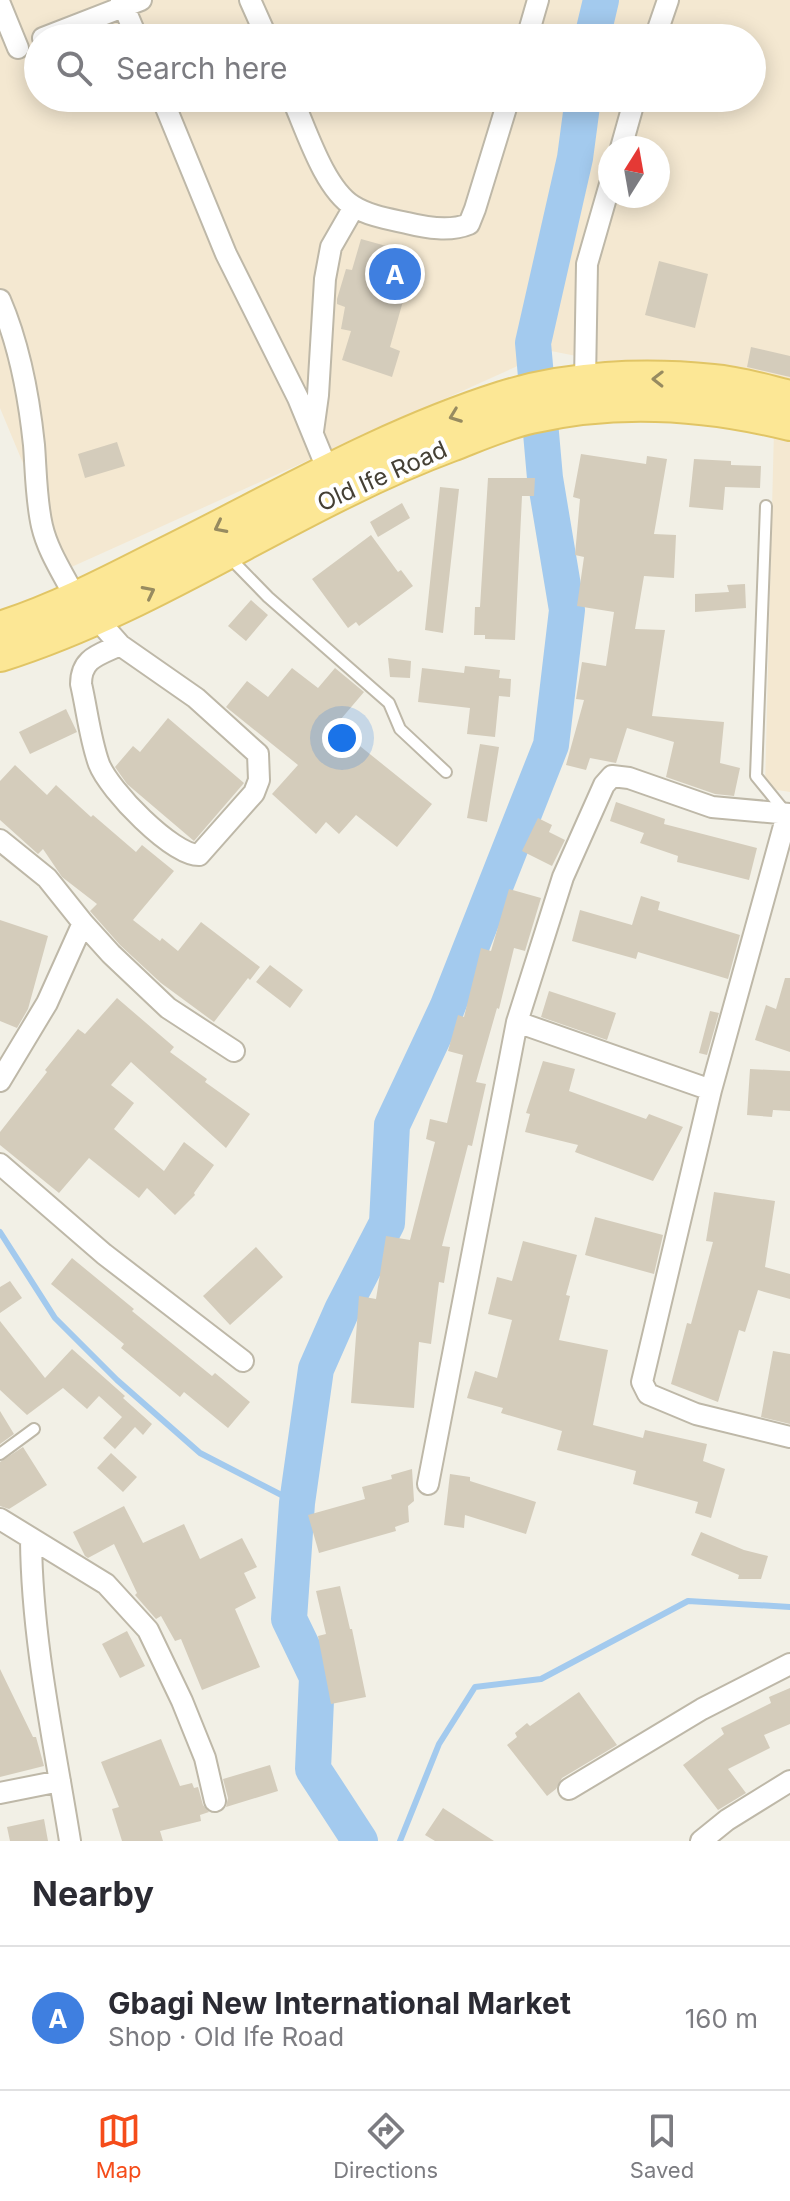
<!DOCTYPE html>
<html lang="en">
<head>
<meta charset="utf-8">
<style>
	body { margin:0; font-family:Inter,sans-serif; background:#f7f7f7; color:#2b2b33 }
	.compass { position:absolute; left:598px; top:136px; width:72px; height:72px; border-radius:50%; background:#fff; box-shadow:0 4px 20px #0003; rotate:11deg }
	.you { position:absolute; left:342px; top:738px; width:28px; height:28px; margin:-20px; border:6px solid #fff; border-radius:50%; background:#1a73e8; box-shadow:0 0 0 12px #1a73e833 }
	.badge { display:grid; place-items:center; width:52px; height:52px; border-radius:50%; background:#f54c1a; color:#fff; font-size:26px; font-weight:700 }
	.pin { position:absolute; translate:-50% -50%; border:4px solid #fff; box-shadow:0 2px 8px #0006 }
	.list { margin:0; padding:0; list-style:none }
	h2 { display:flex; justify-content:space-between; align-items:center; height:104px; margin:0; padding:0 32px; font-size:34px }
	h2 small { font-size:26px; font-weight:400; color:#7c7c81 }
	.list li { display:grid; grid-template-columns:52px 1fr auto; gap:24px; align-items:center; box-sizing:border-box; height:144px; padding:0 32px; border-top:2px solid #e1e1e2 }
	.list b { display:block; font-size:30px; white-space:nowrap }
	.list p { margin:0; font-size:26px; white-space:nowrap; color:#7c7c81 }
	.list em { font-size:26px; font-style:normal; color:#7c7c81 }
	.icon { flex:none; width:44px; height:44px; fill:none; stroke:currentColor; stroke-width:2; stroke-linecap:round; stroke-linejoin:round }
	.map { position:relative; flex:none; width:790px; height:1841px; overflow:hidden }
	.search { position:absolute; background:#fff; box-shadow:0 4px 20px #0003; left:24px; right:24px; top:24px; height:88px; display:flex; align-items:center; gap:20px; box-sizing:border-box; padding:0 28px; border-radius:44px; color:#7c7c81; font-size:30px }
	.sheet { height:248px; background:#fff }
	nav { display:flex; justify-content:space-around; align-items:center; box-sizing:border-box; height:112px; border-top:2px solid #e1e1e2; background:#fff; font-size:22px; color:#7c7c81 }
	nav a { display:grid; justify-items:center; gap:4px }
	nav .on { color:#f54c1a }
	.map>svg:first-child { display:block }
	.commercial { fill:#f4e8d1; fill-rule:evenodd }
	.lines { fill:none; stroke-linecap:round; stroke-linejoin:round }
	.stream { stroke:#a3caee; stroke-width:6 }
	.river { stroke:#a3caee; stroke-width:36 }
	.building { fill:#d4ccbb }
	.lane-casing { stroke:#beb8a8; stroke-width:14 }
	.street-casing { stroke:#beb8a8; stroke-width:24 }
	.primary-casing { stroke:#e1c565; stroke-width:36 }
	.lane { stroke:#fff; stroke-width:10 }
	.street { stroke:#fff; stroke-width:20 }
	.primary { stroke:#fce795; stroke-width:32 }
	.oneway { stroke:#978b60 }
	.labels { text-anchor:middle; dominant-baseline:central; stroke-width:8; stroke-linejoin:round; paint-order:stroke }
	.street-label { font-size:24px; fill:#454035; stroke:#fff }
</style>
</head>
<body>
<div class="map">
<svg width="790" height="1841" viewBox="0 0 790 1841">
	<rect width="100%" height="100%" fill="#f2f0e6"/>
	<!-- commercial -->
	<path class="commercial" d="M0,0H790V398L551,351L67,569L0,408ZM38,38H752V98H38ZM610,148H658V196H610Z
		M774,429L790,433V792L765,788Z"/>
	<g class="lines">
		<!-- stream -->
		<path class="stream" d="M0,1232L55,1318L117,1380L200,1453L297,1503
			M400,1841L439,1744L475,1687L541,1679L688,1601L790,1607"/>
		<!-- river -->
		<path class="river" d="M592,38L601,0
			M360,1841L313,1769L317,1677L289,1619L297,1503L316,1369L342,1310L387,1223L392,1125L447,1008L551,745L567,610L545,478L533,343L575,158L583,98"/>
	</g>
	<!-- building -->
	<path class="building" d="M361,239L397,249L387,281L407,287L390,347L400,351L392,377L342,360L351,331L341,329L345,307L337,304V299L346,269L352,270Z
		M659,261L708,274L695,328L645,315Z
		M751,347L790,356V377L747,367Z
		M117,442L125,466L85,478L78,454Z
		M581,454L646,464L647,456L667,459L654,534L676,535L674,578L644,576L635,629L665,630L652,716L724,722L720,763L740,768L734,796L715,794L666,777L674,742L627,728L616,763L590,758L586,770L566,765L584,700L576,699L582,662L606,666L614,612L577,606L584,557L575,555L580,499L573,497Z
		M694,459L731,461V465L761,466L760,488L725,487L723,510L689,507Z
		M488,478H535L534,496H522L515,640L485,639V635H474L475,607H480Z
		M440,487L459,489L443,633L425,630Z
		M402,503L410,518L378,537L370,522Z
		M371,535L398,572L401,570L413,586L359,626L356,622L348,628L312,579Z
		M745,584L746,608L695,612V594L729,592L727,585Z
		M251,600L268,615L246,641L228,626Z
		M388,658L411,661L410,678L390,677Z
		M465,666L500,670L499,678L511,679L510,697L499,696L495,737L467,734L470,708L418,702L422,668L464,673Z
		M292,668L318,688L335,668L364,692L335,726L432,804L397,847L356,815L339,834L326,822L316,834L272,794L298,765L226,707L247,681L268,697Z
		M66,709L77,732L30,754L19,732Z
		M168,718L244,783L194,841L127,784L115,767L133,746L140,752Z
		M480,744L499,747L487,822L467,818Z
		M15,765L47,795L56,785L91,817L93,815L136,852L142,845L174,871L133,920L160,941L162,938L178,951L201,922L260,967L250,980L248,978L214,1022L161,983L120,945L90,911L97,904L62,877L43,849L38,854L0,820V781Z
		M616,802L665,819L664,824L757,848L749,880L677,862L678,856L640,843L644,833L610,821Z
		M538,818L552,825L549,832L565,840L552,866L522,851Z
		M509,889L541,898L525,951L514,948L499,1009L497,1008L476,1082L486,1084L472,1146L468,1145L442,1246L450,1247L444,1283L439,1282L431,1344L419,1342L414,1408L351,1403L359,1296L376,1299L386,1236L410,1240L435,1142L426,1139L430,1119L447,1123L463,1055L448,1051L458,1015L464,1017L481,948L491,951Z
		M641,896L660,902L658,910L740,935L728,979L638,952L636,959L572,941L580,910L632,925Z
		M0,920L48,936L28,1009L17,1028L0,1021Z
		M270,965L303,990L290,1008L256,982Z
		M785,978H790V1052L755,1040L766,1005L776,1009Z
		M549,991L616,1013L607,1040L541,1017Z
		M117,998L174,1047L170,1052L207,1079L205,1082L250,1114L226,1148L131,1062L111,1085L134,1103L114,1129L164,1171L184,1142L214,1165L194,1193L195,1195L175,1215L147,1188L139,1198L89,1158L59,1193L0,1145V1132L47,1072L45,1070L78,1029L85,1034Z
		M710,1011L719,1013L707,1055L699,1053Z
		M543,1061L575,1069L569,1091L646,1119L649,1114L683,1127L653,1181L575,1152L578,1145L525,1132L530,1114L526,1113Z
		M750,1069L790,1071V1111L773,1110L772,1117L747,1115Z
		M714,1192L775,1201L765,1267L790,1274V1299L758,1290L745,1332L739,1330L718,1402L671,1384L687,1323L691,1324L713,1242L706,1241Z
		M595,1217L663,1235L654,1274L585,1255Z
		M523,1241L577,1255L566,1295L570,1296L559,1340L608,1350L593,1425L643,1438L645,1430L707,1444L703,1461L725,1469L711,1518L695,1513L698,1502L633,1484L636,1471L557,1450L562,1431L501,1413L503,1408L467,1398L475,1371L497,1378L512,1320L488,1314L497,1277L512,1281Z
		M256,1247L283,1277L230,1325L203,1296Z
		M72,1258L134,1309L132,1311L212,1376L215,1373L250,1402L228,1428L184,1392L180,1397L121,1348L124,1344L51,1284Z
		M10,1281L22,1298L0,1313V1287Z
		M0,1321L45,1378L72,1349L125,1396L123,1398L152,1424L143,1435L135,1427L115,1449L103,1438L122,1417L99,1396L87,1409L63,1388L27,1415L0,1390Z
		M773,1351L790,1354V1424L761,1417Z
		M0,1411L14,1434L0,1444Z
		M23,1447L47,1485L9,1509L0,1506V1462Z
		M111,1453L137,1477L123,1492L97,1468Z
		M412,1469L414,1501L408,1506L409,1522L395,1527L396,1531L319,1553L308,1515L365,1499L362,1487L392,1479L391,1475Z
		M450,1474L470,1477V1481L536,1502L526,1534L465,1515L464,1528L444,1525Z
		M124,1506L143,1543L184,1524L200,1559L242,1538L257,1567L244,1573L256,1598L235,1609L260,1667L202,1690L181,1639L175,1641L161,1616L156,1619L135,1595L137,1593L114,1544L88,1558L85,1556L73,1532Z
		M701,1532L744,1550L768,1556L761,1579H738L739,1575L691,1555Z
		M340,1586L350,1629H352L366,1697L331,1704L318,1636L326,1634L316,1591Z
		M127,1631L145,1666L120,1678L102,1644Z
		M0,1669L33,1737H36L44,1766L0,1777Z
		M790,1688V1724L764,1735L770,1748L728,1769L746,1793L718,1810L683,1765L724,1734L721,1728L771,1703L769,1697Z
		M579,1692L617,1745L562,1778L556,1789L547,1796L507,1745L517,1737L515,1733L527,1723L530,1726Z
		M161,1739L180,1786L192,1783L194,1788L198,1787L203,1805L209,1812L200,1815L201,1821L160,1831L163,1841H122L112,1809L119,1807L101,1762Z
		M270,1765L278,1791L226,1807L228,1798L223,1779Z
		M443,1808L494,1841H435L425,1835Z
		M44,1819L48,1841H10L7,1827Z"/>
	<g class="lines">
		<!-- lane casing -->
		<g class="lane-casing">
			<path id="lane" d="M766,506L756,776L786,813
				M229,557L268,597L389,703L400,729L446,772
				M0,1454L34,1429"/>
		</g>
		<!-- street casing -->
		<g class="street-casing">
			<path id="street" d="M121,0L137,38
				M250,0L267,38
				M0,4L18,48
				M43,38L141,0
				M527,38L538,0
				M655,38L668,0
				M162,98L226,254L298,398L328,471
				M292,98C306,129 324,188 353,206C369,216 389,219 407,223C427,228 450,232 469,224L475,209L509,98
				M621,148L635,98
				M0,300C19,344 29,397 34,445C36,471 36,500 42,526C48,552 64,575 76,599
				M585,381L587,264L610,184
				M313,431L318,395L325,279L331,247L354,207
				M97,619L120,645L196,698L258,754L259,780L254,793L199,855C172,855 109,790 99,764C90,739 87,710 81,684C81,658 99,655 120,645
				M787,815L711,1090L642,1382L648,1394L696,1414L790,1437
				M0,840L47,878L83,923L47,1003L0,1081
				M83,923L111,954L168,1008L234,1051
				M517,1022L711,1090
				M0,1164L104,1254L243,1361
				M428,1484L517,1022L563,877L604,785L612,776L629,778L712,807L790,814
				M0,1519L106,1584L148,1630L182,1701L205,1758L215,1801
				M31,1540C32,1642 54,1741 70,1841
				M569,1789L702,1709L790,1664
				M0,1793L60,1781
				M701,1841L727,1820L790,1781"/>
		</g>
		<!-- primary casing -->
		<g class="primary-casing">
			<path id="primary" d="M0,628C56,610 108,583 161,556C273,501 382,436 502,398C568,377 644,374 713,381C738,383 765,391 790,397
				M0,655C159,605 295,503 451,445C477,435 504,423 531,417C617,397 705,403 790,424"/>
		</g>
		<!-- lane -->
		<use href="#lane" class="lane"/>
		<!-- street -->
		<use href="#street" class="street"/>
		<!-- primary -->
		<use href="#primary" class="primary"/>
	</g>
	<!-- one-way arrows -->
	<defs><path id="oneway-chevron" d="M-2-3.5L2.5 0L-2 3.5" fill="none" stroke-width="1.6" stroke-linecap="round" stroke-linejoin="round" transform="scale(2)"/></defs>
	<g class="oneway">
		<use href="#oneway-chevron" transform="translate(658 379) rotate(-179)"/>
		<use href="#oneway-chevron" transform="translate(455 416) rotate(159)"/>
		<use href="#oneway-chevron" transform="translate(220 527) rotate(153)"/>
		<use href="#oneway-chevron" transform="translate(149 592) rotate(-27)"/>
	</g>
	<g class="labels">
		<!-- street labels -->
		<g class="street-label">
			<text transform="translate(382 476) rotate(-24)">Old Ife Road</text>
		</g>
	</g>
</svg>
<svg class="compass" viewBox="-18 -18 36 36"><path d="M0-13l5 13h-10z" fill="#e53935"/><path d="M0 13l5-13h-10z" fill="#7c7c81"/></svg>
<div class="you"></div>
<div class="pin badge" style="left:395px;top:274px;background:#3f7fe0">A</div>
<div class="search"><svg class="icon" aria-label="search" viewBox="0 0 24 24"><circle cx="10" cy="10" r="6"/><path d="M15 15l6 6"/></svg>Search here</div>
</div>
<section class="sheet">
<h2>Nearby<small></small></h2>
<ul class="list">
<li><span class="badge" style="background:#3f7fe0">A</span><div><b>Gbagi New International Market</b><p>Shop · Old Ife Road</p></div><em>160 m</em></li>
</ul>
</section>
<nav>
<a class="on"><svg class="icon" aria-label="map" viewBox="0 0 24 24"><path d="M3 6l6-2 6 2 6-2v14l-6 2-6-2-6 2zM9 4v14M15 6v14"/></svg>Map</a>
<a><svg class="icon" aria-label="directions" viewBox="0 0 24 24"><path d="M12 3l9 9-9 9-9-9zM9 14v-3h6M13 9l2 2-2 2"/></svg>Directions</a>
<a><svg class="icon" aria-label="saved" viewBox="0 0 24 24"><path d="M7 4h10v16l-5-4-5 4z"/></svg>Saved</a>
</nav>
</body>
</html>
